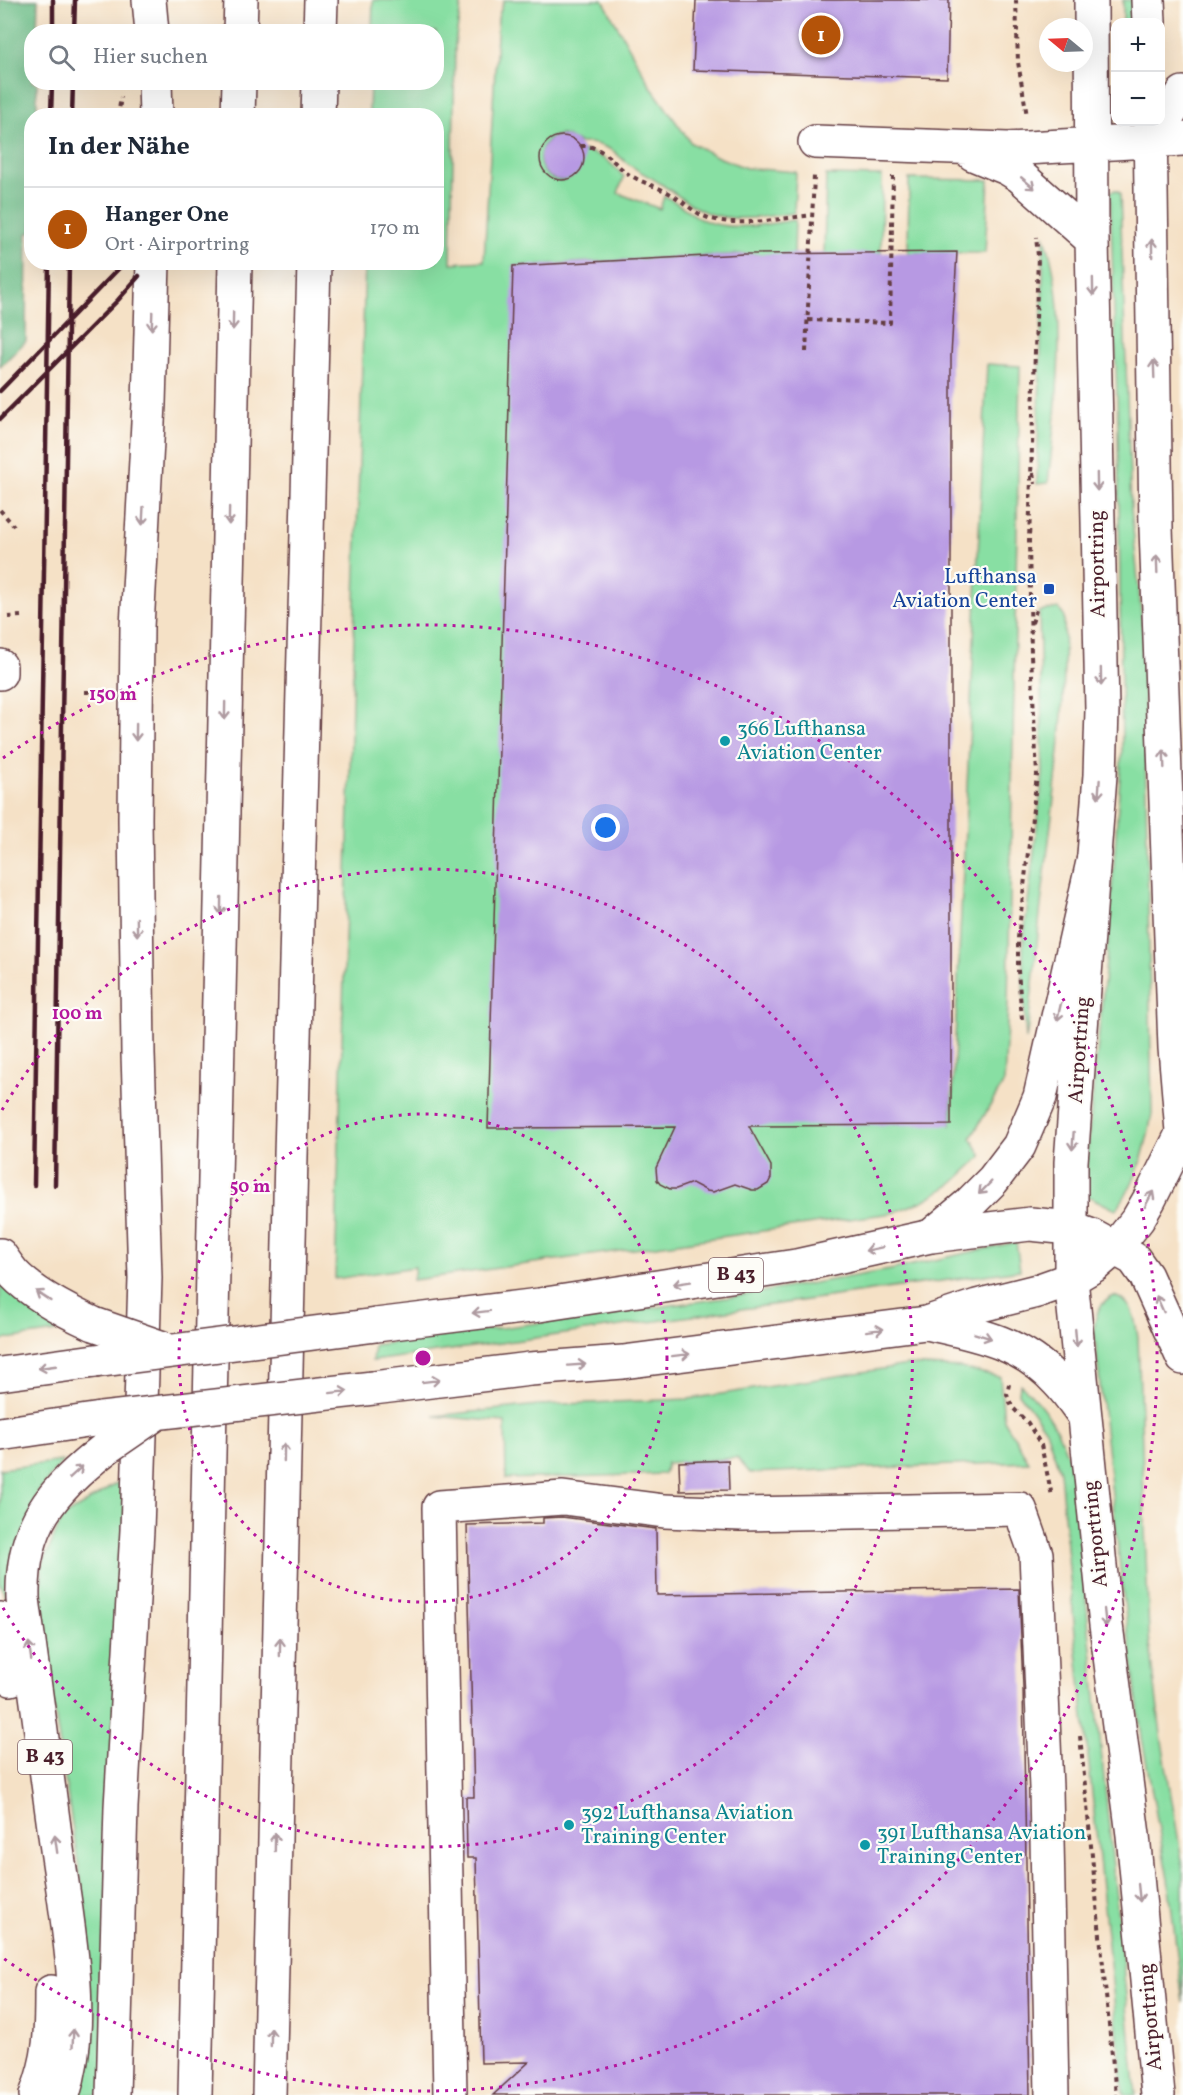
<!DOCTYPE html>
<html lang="de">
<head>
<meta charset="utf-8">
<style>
	body { margin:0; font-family:Vollkorn,serif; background:#f2f2f3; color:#1f2937 }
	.controls { position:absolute; right:18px; top:18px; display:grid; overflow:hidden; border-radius:12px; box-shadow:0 6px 24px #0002 }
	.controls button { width:54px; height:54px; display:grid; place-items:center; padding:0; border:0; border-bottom:2px solid #e0e1e3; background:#fff; color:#1f2937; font:30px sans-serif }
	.compass { position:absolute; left:1039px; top:18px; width:54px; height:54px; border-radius:50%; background:#fff; box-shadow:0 6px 24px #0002; rotate:289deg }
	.you { position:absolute; left:606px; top:828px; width:21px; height:21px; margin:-15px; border:4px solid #fff; border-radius:50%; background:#1a73e8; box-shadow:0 0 0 9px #1a73e833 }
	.badge { display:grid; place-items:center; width:39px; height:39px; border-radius:50%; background:#b45309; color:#fff; font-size:20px; font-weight:700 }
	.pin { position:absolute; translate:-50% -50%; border:3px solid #fff; box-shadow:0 2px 6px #0006 }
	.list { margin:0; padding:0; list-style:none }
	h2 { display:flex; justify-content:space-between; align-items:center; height:78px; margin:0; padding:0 24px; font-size:26px }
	h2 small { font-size:20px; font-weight:400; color:#747a83 }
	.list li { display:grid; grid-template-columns:39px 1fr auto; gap:18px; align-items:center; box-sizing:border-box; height:84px; padding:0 24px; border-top:2px solid #e0e1e3 }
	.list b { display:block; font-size:22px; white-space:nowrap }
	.list p { margin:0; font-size:20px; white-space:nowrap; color:#747a83 }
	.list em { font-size:20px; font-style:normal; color:#747a83 }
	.icon { flex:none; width:33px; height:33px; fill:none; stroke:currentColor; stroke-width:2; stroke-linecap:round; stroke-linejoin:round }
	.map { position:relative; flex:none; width:1183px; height:2095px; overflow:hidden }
	.search { position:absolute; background:#fff; box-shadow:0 6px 24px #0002; left:24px; top:24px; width:420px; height:66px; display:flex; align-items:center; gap:15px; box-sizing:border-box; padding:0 21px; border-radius:24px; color:#747a83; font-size:22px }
	.panel { position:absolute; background:#fff; box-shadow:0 6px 24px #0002; left:24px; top:108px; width:420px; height:162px; border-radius:24px }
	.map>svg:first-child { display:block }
	.green { fill:#88dfa3; stroke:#697f67; stroke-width:1.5 }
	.forest { fill:#6ebe89; stroke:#5c6e5a; stroke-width:1.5 }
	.building { fill:#b799e3 }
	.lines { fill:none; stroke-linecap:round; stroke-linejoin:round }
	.minor-casing { stroke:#643c42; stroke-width:36 }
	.highway-casing { stroke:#643c42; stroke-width:36 }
	.path { stroke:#643c42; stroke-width:4; stroke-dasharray:4.5 4.5; stroke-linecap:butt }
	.minor { stroke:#fff; stroke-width:33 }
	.highway { stroke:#fff; stroke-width:33 }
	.rail { stroke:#4a1f2b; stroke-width:4.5 }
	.highway-bridge-casing { stroke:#643c42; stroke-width:36; stroke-linecap:butt }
	.highway-bridge { stroke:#fff; stroke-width:33 }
	.oneway { stroke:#ae9aa0 }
	.ring { fill:none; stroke:#b5179e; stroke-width:3; stroke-dasharray:3 6 }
	.transit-dot { fill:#1a4fb4; stroke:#fdfcf7; stroke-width:2 }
	.culture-dot { fill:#0f9aa8; stroke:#fdfcf7; stroke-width:2 }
	.labels { text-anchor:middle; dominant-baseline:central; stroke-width:4.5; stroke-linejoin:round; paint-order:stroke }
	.shield { fill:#fdfcf7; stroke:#806168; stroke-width:1.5 }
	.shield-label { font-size:20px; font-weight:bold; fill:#4a1f2b }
	.street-label { font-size:21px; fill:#4a1f2b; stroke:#fdfcf7 }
	.transit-label { font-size:21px; fill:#164399; stroke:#fdfcf7; text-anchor:end }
	.culture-label { font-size:21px; fill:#0d838f; stroke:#fdfcf7; text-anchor:start }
	.centre { fill:#b5179e; stroke:#fdfcf7; stroke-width:3 }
	.ring-label { font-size:18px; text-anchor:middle; font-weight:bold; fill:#b5179e; stroke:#fdfcf7; stroke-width:4.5; stroke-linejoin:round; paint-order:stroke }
</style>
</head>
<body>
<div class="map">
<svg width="1183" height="2095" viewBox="0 0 1183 2095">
	<rect width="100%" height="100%" fill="#fdfcf7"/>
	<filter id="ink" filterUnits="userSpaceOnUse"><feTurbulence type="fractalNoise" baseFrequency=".0167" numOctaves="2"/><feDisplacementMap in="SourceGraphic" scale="12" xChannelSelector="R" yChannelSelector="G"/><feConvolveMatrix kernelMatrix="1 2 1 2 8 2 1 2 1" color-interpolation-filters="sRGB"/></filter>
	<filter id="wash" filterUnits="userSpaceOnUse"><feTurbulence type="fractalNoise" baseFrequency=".008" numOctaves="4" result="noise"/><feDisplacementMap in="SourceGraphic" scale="24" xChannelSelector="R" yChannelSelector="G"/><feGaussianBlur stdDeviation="1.35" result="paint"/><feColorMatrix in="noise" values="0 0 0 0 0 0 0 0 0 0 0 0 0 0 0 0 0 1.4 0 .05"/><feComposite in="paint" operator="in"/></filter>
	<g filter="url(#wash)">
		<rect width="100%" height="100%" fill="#f5e1c6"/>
		<!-- green -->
		<path class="green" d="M373,0H462L455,43L451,263L484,261L498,18L504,0H603L651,87L691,143L718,157L746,168L796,172L794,213C761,217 725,225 695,207C683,200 672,191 661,184C645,173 633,170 619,156C613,149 599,144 590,143C587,142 584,144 581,143C574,142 569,135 561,135C544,136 535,156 543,170C558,192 588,175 582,150C601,154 612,163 624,177L618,193L660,209L664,196C678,202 688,212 701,219C729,233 765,224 795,220L794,255L744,254L513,266L951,1125L987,364L1020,366L1008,1004L1004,1082L971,1138L982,1156L952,1184L923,1201L892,1213L413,1280L415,1267L335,1279L365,263L436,262V116L369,115L370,83L436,82V32L372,31Z
			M1123,0H1137V22H1123Z
			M826,175L882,176L881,253L824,255Z
			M909,179L989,180L985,253H908Z
			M1115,190L1120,193L1131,508L1143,633L1152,1114C1145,1152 1139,1177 1116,1210L1086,1195L1087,1153L1109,931L1122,750L1118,426L1110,192Z
			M1044,235C1070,306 1056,409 1048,483L1037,484Z
			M1058,608L1064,616C1067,705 1055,792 1044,880C1037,933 1034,987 1026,1040L1023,988V946L1043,774L1039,612Z
			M1016,1242L1020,1270L372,1361L374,1345L732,1297L890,1270Z
			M0,1280L43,1318L56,1326V1332L0,1340Z
			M1114,1296C1135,1303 1134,1318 1138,1337L1149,1636L1161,1735L1183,1867V2003L1168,1879L1142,1738L1123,1594L1094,1329C1096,1313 1099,1303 1114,1296Z
			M908,1365L961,1368L1000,1377L1004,1420L1029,1462L750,1473L737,1458L667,1463L664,1474L506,1479L505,1422L434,1416L539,1405L689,1399Z
			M1020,1384C1049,1408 1061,1435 1073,1471L1136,2095H1124L1075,1633L1060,1472L1046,1430L1019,1393Z
			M63,1461L38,1492L8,1603L0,1583V1469Z
			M128,1476L103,2095H77L90,2054L83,1895L40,1617L42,1566L62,1518Z"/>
		<!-- forest -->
		<path class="forest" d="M0,0H38L37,31L32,32V82L37,83V115L32,116V232L27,233L26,341L0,367Z"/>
		<g id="blocks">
			<!-- building -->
			<path class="building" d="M696,0H949L947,78L693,70Z
				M540 158a22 22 0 1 1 44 0a22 22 0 1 1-44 0Z
				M957,252L951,356V1125L749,1126L771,1166V1178L768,1184L758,1190H752L735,1184L713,1192L707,1191L692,1183L676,1189H670L660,1184L657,1180L656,1168L675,1127L488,1128L513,266L744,254Z
				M728,1460L729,1490L680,1491L679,1462Z
				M562,1517L656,1529L657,1595L1019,1589L1023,1687L1030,2095H493L529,2062L481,2063L476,1858H467L466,1797H474L467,1525L543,1523V1518Z"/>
		</g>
	</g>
	<g filter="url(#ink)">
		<use href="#blocks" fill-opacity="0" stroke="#643c42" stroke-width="1.5"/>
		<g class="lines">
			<!-- minor casing -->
			<g class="minor-casing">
				<path id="minor" d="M149,0L152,32
					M1091,0L1092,240L1102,710L1100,775L1071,1162V1279L1106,1625L1133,1835L1158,2095
					M1148,0L1149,22
					M155,82L156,116
					M1150,122L1156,528L1175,1048L1183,1143
					M815,142L1008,149L1183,139
					M1151,142L1183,93
					M973,154L1007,168L1020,176L1092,240
					M0,673V666
					M113,2095L121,1807L137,1530L145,1278L138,1054L135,819L137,627L149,404L153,262
					M450,2095L439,1507L563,1498L664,1511L741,1514L1020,1509L1036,1554L1046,1788L1052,2095"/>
			</g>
			<!-- highway casing -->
			<g class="highway-casing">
				<path id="highway" d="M240,32L241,0
					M320,32L321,0
					M238,116L239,82
					M318,116L319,82
					M931,1236L969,1204L993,1180L1019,1146L1040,1097L1095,853
					M0,1255C4,1261 9,1268 14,1274C34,1295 68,1312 94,1324
					M927,1323C977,1334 1021,1342 1057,1381C1067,1391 1075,1403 1083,1414
					M376,1325L539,1305L796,1266L931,1236L1030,1224L1070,1228L1092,1236L1134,1259L1146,1276L1183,1358
					M0,1374L95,1361
					M373,1388L530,1369L623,1362L926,1323L977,1306L1037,1291L1071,1279L1095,1265L1116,1247L1138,1219L1149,1200L1183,1132
					M0,1434L101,1419
					M0,1619L5,1635L11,1679
					M36,2095C51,2057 51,2032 51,1992
					M63,2095C88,2017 67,1922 56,1842C45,1761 34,1680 23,1599C21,1526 51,1491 106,1448
					M195,2095L235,262
					M269,2095L291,1156L314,262"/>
			</g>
			<!-- path -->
			<path class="path" d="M1016,0L1018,62L1027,116
				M118,116L121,97
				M581,146C602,145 612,162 627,173C639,182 656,186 669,193C684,201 695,215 712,219C744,227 781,218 814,215
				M808,320L890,323L893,176
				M806,352L814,176
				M1033,473L1035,484
				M0,510L14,526
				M8,617L21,616
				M1032,623L1037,607
				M85,692H103
				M1022,1019L1018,971V938L1037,775L1031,655L1029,541L1038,256L1036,237
				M1009,1384L1007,1394L1012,1407L1028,1423L1041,1445L1052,1496
				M1080,1736L1116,2095"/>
			<!-- minor -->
			<use href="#minor" class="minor"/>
			<!-- highway -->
			<use href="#highway" class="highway"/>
			<!-- rail -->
			<path class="rail" d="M53,32V0
				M74,32L75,0
				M51,116L52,82
				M72,116L73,82
				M0,391L125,262
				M0,419L118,300L139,276
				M34,1185L49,262
				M55,1185L69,262"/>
			<!-- highway-bridge casing -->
			<g class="highway-bridge-casing">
				<path id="highway-bridge" d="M94,1324L163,1348
					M95,1361L376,1325
					M101,1419L373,1388
					M106,1448L154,1415"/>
			</g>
			<!-- highway-bridge -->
			<use href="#highway-bridge" class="highway-bridge"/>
		</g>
		<!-- one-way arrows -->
		<defs><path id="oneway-shaft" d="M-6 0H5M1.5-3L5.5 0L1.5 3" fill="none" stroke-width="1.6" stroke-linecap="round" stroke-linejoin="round" transform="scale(1.5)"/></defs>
		<g class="oneway">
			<use href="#oneway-shaft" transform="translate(1028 183) rotate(40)"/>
			<use href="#oneway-shaft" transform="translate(1152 248) rotate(-91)"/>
			<use href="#oneway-shaft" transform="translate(1093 287) rotate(89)"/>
			<use href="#oneway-shaft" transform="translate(152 321) rotate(92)"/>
			<use href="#oneway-shaft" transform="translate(233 321) rotate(91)"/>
			<use href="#oneway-shaft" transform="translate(1154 369) rotate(-92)"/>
			<use href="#oneway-shaft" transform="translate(1097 482) rotate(89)"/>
			<use href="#oneway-shaft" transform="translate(143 516) rotate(93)"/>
			<use href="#oneway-shaft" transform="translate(229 516) rotate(91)"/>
			<use href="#oneway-shaft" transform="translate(1157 564) rotate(-92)"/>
			<use href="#oneway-shaft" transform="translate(1101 677) rotate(89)"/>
			<use href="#oneway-shaft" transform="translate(225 711) rotate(91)"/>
			<use href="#oneway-shaft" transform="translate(136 732) rotate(91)"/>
			<use href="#oneway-shaft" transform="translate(1164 759) rotate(-92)"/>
			<use href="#oneway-shaft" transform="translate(1099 789) rotate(94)"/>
			<use href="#oneway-shaft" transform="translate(221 906) rotate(91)"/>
			<use href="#oneway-shaft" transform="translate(137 927) rotate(89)"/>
			<use href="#oneway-shaft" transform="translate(1059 1012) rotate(103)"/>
			<use href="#oneway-shaft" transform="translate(1073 1141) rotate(94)"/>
			<use href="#oneway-shaft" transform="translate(985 1188) rotate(135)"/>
			<use href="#oneway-shaft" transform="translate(1149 1199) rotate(-62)"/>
			<use href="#oneway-shaft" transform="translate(874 1249) rotate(168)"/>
			<use href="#oneway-shaft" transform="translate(682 1283) rotate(171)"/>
			<use href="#oneway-shaft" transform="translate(43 1296) rotate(-146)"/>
			<use href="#oneway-shaft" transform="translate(1160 1304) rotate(-114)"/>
			<use href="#oneway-shaft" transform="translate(481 1312) rotate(173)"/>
			<use href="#oneway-shaft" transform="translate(875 1330) rotate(-7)"/>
			<use href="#oneway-shaft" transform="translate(983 1336) rotate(17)"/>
			<use href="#oneway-shaft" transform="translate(1076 1338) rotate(85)"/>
			<use href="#oneway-shaft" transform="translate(681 1355) rotate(-7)"/>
			<use href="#oneway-shaft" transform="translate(577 1365) rotate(-4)"/>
			<use href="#oneway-shaft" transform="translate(47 1367) rotate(172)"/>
			<use href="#oneway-shaft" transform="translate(431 1381) rotate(-7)"/>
			<use href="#oneway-shaft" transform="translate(339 1392) rotate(-7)"/>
			<use href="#oneway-shaft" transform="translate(284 1452) rotate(-89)"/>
			<use href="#oneway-shaft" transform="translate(76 1472) rotate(-42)"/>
			<use href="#oneway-shaft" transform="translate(1105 1618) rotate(84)"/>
			<use href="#oneway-shaft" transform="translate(280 1647) rotate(-89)"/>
			<use href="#oneway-shaft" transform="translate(30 1651) rotate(-98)"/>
			<use href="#oneway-shaft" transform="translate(275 1842) rotate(-89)"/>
			<use href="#oneway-shaft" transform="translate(56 1844) rotate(-98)"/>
			<use href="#oneway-shaft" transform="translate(1139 1893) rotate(84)"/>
			<use href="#oneway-shaft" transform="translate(271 2037) rotate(-89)"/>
			<use href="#oneway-shaft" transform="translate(73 2038) rotate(-87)"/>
		</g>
	</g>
	<!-- distance rings -->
	<g class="ring">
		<circle cx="423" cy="1358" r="244"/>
		<path d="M2 1110A489 489 0 1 1 2 1606"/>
		<path d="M3 758A733 733 0 1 1 3 1958"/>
	</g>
	<!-- markers -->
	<rect class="transit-dot" x="1043" y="583" width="12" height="12" rx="3"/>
	<g class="culture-dot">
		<circle cx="725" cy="741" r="6"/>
		<circle cx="569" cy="1825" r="6"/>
		<circle cx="865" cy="1845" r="6"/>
	</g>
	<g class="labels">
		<!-- shield labels -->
		<g class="shield">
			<rect x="709" y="1258" width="54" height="34" rx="4.5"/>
			<rect x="18" y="1740" width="54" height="34" rx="4.5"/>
		</g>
		<g class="shield-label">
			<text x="736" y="1275">B 43</text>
			<text x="45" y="1757">B 43</text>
		</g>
		<!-- street labels -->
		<g class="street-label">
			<text transform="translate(1098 564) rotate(-91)">Airportring</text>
			<text transform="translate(1080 1050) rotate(-86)">Airportring</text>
			<text transform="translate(1096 1534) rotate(-96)">Airportring</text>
			<text transform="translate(1151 2017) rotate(-95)">Airportring</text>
		</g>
		<!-- transit labels -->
		<g class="transit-label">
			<text x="1037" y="577">Lufthansa<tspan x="1037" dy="24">Aviation Center</tspan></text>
		</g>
		<!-- culture labels -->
		<g class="culture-label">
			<text x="737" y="729">366 Lufthansa<tspan x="737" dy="24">Aviation Center</tspan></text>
			<text x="581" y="1813">392 Lufthansa Aviation<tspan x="581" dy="24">Training Center</tspan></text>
			<text x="877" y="1833">391 Lufthansa Aviation<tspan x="877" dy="24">Training Center</tspan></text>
		</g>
	</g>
	<circle cx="423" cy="1358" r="9" class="centre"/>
	<g class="ring-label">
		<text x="113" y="700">150 m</text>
		<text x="77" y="1019">100 m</text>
		<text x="250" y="1192">50 m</text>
	</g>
</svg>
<div class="controls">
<button>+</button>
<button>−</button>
</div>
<svg class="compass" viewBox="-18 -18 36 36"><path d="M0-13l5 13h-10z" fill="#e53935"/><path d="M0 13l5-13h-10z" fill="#747a83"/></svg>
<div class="you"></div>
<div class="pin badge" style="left:821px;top:35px">1</div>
<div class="search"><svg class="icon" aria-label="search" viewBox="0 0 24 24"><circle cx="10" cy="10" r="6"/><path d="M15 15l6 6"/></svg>Hier suchen</div>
<section class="panel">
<h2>In der Nähe<small></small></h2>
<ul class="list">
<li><span class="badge">1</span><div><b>Hanger One</b><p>Ort · Airportring</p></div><em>170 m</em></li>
</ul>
</section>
</div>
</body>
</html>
